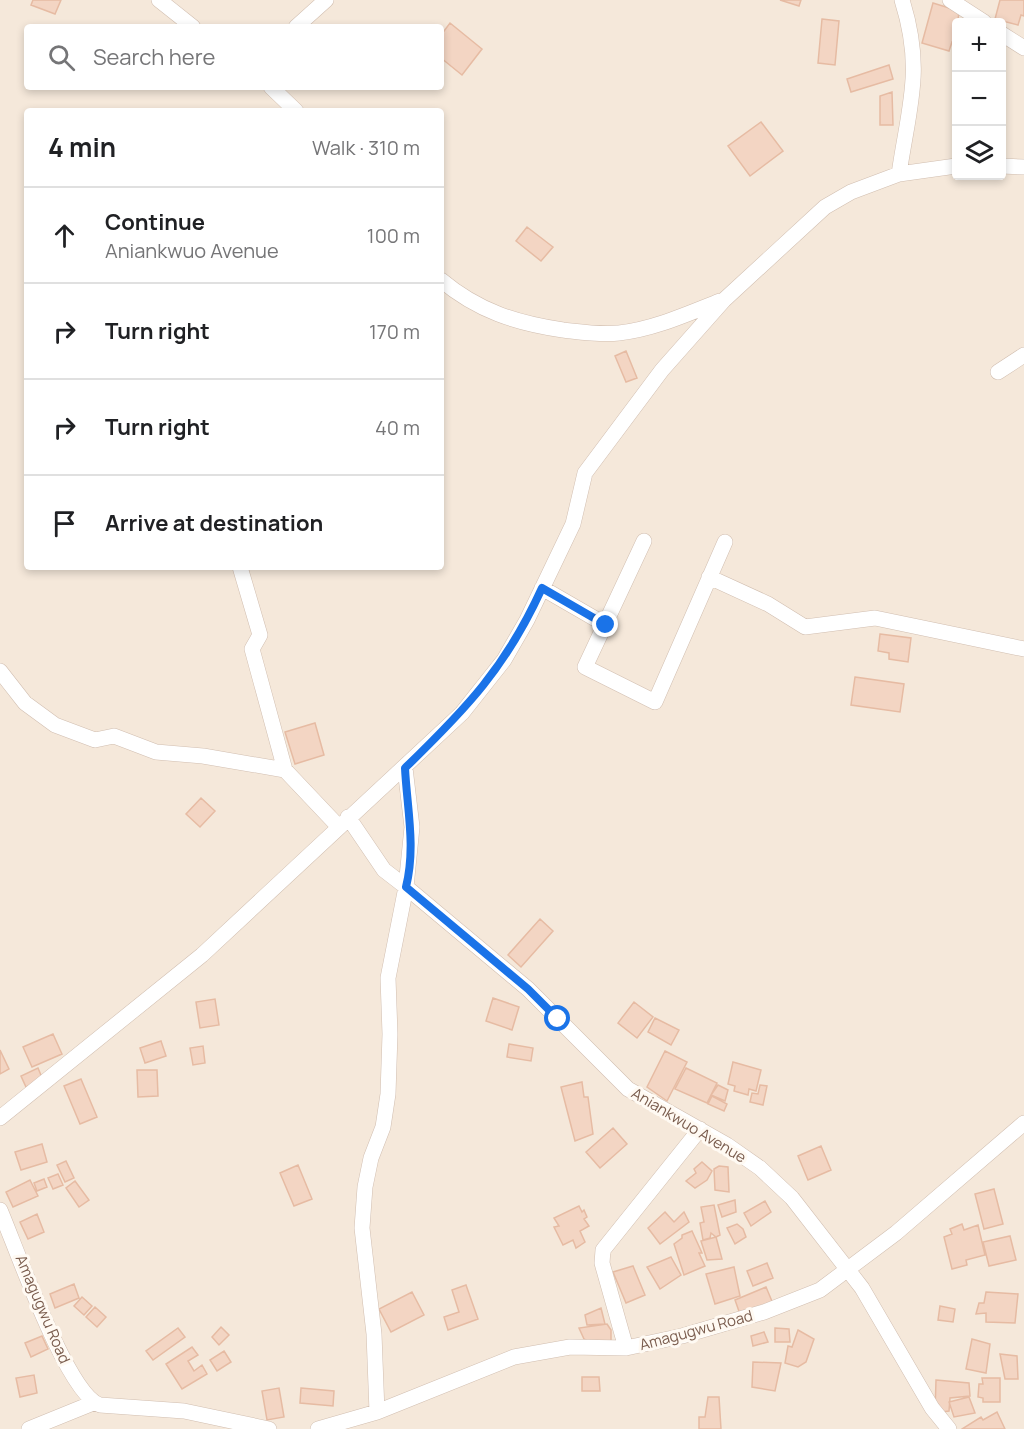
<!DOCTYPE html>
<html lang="en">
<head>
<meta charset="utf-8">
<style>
	body { margin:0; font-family:Manrope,sans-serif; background:#f2f2f2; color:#202124 }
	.controls { position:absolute; right:18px; top:18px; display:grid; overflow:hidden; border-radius:6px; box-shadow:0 3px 9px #0003 }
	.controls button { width:54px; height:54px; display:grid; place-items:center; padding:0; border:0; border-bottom:2px solid #e0e0e0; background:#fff; color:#202124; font:30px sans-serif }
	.stop { position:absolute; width:18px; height:18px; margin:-14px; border:4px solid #1a73e8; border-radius:50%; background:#fff }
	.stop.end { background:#1a73e8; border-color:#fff; box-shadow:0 2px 6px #0008 }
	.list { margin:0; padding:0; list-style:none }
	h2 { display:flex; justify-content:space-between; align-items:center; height:78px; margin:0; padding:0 24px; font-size:26px }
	h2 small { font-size:20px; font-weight:400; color:#757577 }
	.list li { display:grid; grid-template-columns:39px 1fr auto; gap:18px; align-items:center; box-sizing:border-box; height:96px; padding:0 24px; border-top:2px solid #e0e0e0 }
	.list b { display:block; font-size:22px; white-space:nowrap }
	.list p { margin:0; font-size:20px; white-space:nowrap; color:#757577 }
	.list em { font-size:20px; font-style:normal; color:#757577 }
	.icon { flex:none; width:33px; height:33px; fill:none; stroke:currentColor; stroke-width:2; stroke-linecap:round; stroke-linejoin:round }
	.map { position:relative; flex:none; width:1024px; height:1429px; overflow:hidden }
	.search { position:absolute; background:#fff; box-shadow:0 3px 9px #0003; left:24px; top:24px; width:420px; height:66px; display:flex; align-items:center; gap:15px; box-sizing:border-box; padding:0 21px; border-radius:6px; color:#757577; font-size:22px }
	.panel { position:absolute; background:#fff; box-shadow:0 3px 9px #0003; left:24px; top:108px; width:420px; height:462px; border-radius:6px }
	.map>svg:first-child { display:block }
	.residential { fill:#f5e8da; fill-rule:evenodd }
	.building { fill:#f3d5c3; stroke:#e6bba3; stroke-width:1.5 }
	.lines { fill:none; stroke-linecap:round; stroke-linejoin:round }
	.minor-casing { stroke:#d1beb0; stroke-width:16 }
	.minor { stroke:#fff; stroke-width:15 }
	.route { stroke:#1a73e8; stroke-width:8 }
	.labels { text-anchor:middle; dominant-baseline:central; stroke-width:6; stroke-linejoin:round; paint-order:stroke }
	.street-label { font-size:15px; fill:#7a5c4d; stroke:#fffaf3 }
</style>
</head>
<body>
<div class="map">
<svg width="1024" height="1429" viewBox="0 0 1024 1429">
	<rect width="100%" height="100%" fill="#fdf6ec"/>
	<!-- residential -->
	<path class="residential" d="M0,0H1024V1429H0ZM956,22H1002V176H956ZM27,27H441V87H27ZM27,111H441V567H27Z"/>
	<!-- building -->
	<path class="building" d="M33,0H61L55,14L31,5Z
		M780,0H801L799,6Z
		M1000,0H1024V16L1021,15L1018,25L995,19Z
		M933,3L959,11L956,38L955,43L952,42L949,51L922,43Z
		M822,19L839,21L835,65L818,63Z
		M450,23L482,49L462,75L441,58V35Z
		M889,65L893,79L851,92L847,79Z
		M892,92L893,125H880V96Z
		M761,122L783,151L750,176L728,146Z
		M527,227L553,247L541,261L516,241Z
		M626,351L637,378L626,382L615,356Z
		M880,634L911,638L908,662L889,659V653L878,651Z
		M855,677L904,684L900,712L851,705Z
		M315,723L324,755L295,764L285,732Z
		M201,798L215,811L200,827L186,814Z
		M540,919L553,931L521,967L508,955Z
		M493,998L519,1007L512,1030L486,1021Z
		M215,999L219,1025L200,1028L196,1002Z
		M634,1002L653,1017L637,1038L618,1023Z
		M655,1018L679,1030L671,1045L648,1032Z
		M53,1034L62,1054L32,1067L23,1047Z
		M161,1041L166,1056L145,1063L140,1048Z
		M509,1044L533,1048L531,1061L507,1057Z
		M203,1046L205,1063L193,1065L190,1048Z
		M0,1050L9,1069L0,1074Z
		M665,1051L687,1062L667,1101L647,1087Z
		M733,1062L761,1070L756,1091L749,1089L748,1095L734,1091L735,1086L728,1084Z
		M38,1068L43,1080L26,1087L21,1076Z
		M686,1068L717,1083L707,1103L675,1089Z
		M137,1070H157L158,1096L138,1097Z
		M81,1079L97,1117L80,1124L64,1086Z
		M582,1082L584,1097H588L593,1134L575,1141L561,1087Z
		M718,1085L728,1090L725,1101L711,1095Z
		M760,1085L767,1086L763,1105L750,1102L752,1093L758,1094Z
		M712,1096L727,1104L724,1111L708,1104Z
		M613,1128L627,1144L600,1168L586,1152Z
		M42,1144L47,1162L21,1170L15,1152Z
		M821,1146L831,1170L808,1180L798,1156Z
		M66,1161L74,1178L65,1182L57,1165Z
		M702,1162L712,1171L707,1180L695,1188L686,1181L696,1173L694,1169Z
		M298,1165L312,1199L294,1206L280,1173Z
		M719,1166L728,1167L729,1192L715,1190L714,1169Z
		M58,1174L63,1185L53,1189L48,1178Z
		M44,1179L47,1187L37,1191L34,1183Z
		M30,1180L38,1196L13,1207L6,1192Z
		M75,1181L89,1200L79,1207L66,1188Z
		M994,1189L1003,1224L984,1229L975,1194Z
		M735,1200L736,1212L722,1217L718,1205Z
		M765,1201L771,1212L751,1226L744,1213Z
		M714,1205L720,1235L716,1237L711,1233L710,1238L703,1240L700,1223L704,1222L701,1207Z
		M579,1206L582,1212L584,1210L587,1217L584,1219L589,1226L580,1231L585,1242L576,1248L573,1240L563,1245L554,1227L559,1226L554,1218Z
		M665,1212L674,1222L684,1212L689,1222L660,1244L648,1228Z
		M37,1214L44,1232L28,1239L20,1222Z
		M737,1224L743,1229L746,1237L735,1244L727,1228Z
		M962,1224L964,1230L978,1225L985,1255L966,1260L967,1265L952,1269L944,1237L952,1234L950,1229Z
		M692,1231L702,1253H699L705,1266L684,1275L674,1244L682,1238V1235Z
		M1010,1236L1016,1260L989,1266L983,1242Z
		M716,1237L722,1259L707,1260L701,1241Z
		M671,1257L681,1275L660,1289L647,1267Z
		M767,1263L773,1278L753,1286L747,1271Z
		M633,1266L645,1295L626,1303L613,1272Z
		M734,1267L740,1296L715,1304L706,1274Z
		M74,1284L79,1298L55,1308L50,1294Z
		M466,1285L478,1319L448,1330L444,1317L459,1312L452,1290Z
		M766,1287L774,1306L741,1317L735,1300Z
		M412,1292L424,1315L391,1332L379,1309Z
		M986,1292L1018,1294L1015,1323L986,1322V1313L976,1314L979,1303H984Z
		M82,1297L92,1306L84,1315L74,1306Z
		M940,1306L955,1309L953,1322L938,1320Z
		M95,1307L106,1317L97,1327L86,1317Z
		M601,1308L605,1324L587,1325L585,1315Z
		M607,1324L611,1330V1342L591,1343L584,1339L579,1328Z
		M221,1327L229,1335L219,1345L212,1337Z
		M178,1328L185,1337L153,1360L146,1351Z
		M775,1328L789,1329L790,1342H775Z
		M798,1330L814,1339L806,1362L798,1367L785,1363L788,1346L792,1347Z
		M764,1332L768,1342L753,1346L751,1336Z
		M42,1336L48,1349L31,1357L25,1343Z
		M972,1339L990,1344L986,1373L966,1369Z
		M192,1347L198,1355L188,1361L194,1371L202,1365L207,1374L182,1389L166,1364Z
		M224,1351L231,1362L217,1371L210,1360Z
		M1000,1354L1017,1356L1018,1379H1005Z
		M753,1362L781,1363L775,1391L752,1387Z
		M34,1375L37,1393L20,1397L16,1378Z
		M582,1377H599L600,1391H582Z
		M982,1378H1000V1402H983V1398L978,1397L979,1384H983Z
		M936,1380L969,1383L970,1396L950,1398L949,1411L935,1413Z
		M279,1388L284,1417L267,1420L262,1391Z
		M301,1388L334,1391L333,1406L300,1403Z
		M708,1397H719L721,1429H699V1417H705Z
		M969,1397L975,1413L954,1417L949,1402Z
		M997,1412L1005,1429H962L981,1417L983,1420Z"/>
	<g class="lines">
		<!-- minor casing -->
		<g class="minor-casing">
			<path id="minor" d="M159,0L193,27
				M950,0L984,22
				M296,27L326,0
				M1002,34L1024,48
				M271,87L296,111
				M1002,166L1024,167
				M899,174C909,105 924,70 902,0
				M441,280C478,311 516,323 563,330C581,332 600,335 619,333C654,329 687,314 720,301
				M998,372L1024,355
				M644,541L585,667L655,702L725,542
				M240,567L260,635L252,649L285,770
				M709,577L768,604L805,627L875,618L1024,649
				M542,588L606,625
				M0,671L25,703L55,725L95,740L114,736L156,752L203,756L285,770L338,826
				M405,768L412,827L406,887L528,989L628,1089L727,1145L760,1168L792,1198L862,1288L932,1408L949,1429
				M348,817L384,870L406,887L388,978L390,1034L388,1094L383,1127L371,1158L365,1187L362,1228L374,1334L377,1412
				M0,1118L202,955L462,713L504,660L527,620L573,524L585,473L662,370L724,300L825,207L851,192L899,174L956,166
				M0,1210C16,1247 67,1394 100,1405L184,1411L269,1429
				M626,1348L602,1263L603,1250L700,1129
				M29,1429L93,1403
				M318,1429L377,1412L514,1357L570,1347L626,1348L682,1336L764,1312L820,1290L896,1233L1024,1123"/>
		</g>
		<!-- minor -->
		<use href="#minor" class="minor"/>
	</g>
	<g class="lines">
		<!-- route -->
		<path class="route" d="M558,1019L528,989L406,887C416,847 407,808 405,768C467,708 506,667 542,588L606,625"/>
	</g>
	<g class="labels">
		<!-- street labels -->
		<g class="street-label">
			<text transform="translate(689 1125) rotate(31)">Aniankwuo Avenue</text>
			<text transform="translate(43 1309) rotate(67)">Amagugwu Road</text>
			<text transform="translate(696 1330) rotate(-15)">Amagugwu Road</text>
		</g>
	</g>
</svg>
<div class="controls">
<button>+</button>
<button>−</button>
<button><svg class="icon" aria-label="layers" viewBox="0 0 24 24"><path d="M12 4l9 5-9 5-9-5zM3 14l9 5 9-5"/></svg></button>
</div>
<div class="stop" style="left:558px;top:1019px"></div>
<div class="stop end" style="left:606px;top:625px"></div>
<div class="search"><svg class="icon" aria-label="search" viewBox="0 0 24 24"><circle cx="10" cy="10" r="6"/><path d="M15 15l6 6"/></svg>Search here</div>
<section class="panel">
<h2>4 min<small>Walk · 310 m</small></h2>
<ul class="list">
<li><svg class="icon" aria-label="ahead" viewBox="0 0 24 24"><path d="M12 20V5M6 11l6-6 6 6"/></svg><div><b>Continue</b><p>Aniankwuo Avenue</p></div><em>100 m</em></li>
<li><svg class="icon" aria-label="right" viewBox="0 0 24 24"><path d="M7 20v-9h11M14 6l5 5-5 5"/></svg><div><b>Turn right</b></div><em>170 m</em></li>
<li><svg class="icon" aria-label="right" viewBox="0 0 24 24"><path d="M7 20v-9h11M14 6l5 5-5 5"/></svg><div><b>Turn right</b></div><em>40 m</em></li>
<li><svg class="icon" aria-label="arrive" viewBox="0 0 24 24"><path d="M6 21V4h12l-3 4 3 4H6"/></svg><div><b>Arrive at destination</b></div></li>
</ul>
</section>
</div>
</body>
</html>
